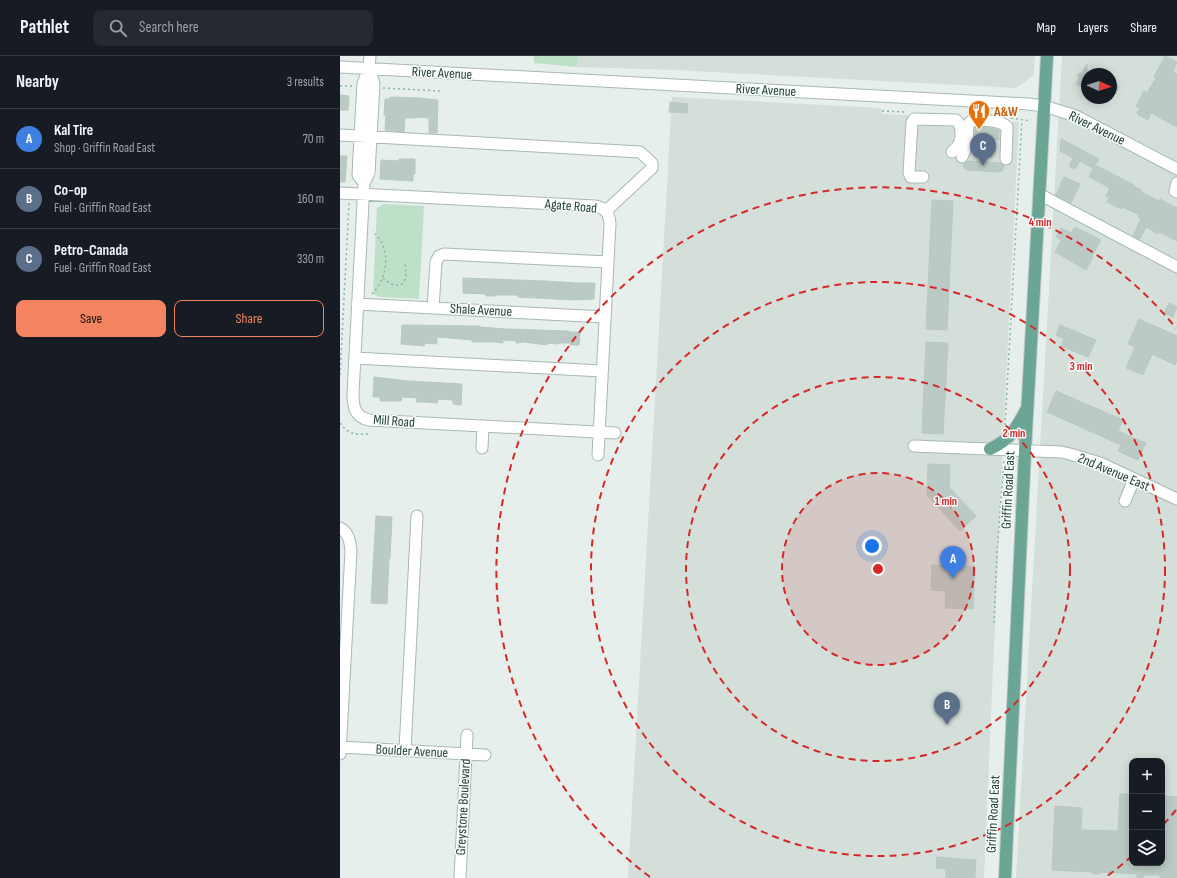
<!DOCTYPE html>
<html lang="en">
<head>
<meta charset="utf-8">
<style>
	body { margin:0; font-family:"Sofia Sans Condensed",sans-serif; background:#242831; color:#f1f3f6 }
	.controls { position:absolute; right:12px; bottom:12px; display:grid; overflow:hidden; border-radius:8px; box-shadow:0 2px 10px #0003 }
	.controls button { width:36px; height:36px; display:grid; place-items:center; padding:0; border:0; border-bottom:1px solid #363941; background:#171b24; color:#f1f3f6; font:20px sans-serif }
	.compass { position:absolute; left:741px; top:12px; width:36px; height:36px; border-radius:50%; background:#171b24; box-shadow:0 2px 10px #0003; rotate:93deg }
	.you { position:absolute; left:532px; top:490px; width:14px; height:14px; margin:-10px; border:3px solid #fff; border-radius:50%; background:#1a73e8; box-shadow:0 0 0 6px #1a73e833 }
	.badge { display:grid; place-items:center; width:26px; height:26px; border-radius:50%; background:#f4845f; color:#fff; font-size:13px; font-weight:700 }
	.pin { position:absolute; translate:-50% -33px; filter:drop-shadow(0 1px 2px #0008) }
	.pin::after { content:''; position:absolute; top:21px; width:14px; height:12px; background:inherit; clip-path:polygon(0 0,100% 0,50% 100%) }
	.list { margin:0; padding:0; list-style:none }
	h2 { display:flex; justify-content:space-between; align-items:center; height:52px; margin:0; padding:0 16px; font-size:17px }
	h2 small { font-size:13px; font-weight:400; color:#9ea1a6 }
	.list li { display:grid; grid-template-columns:26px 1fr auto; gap:12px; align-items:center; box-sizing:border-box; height:60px; padding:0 16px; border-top:1px solid #363941 }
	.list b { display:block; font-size:15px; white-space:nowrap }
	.list p { margin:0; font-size:13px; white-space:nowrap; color:#9ea1a6 }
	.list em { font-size:13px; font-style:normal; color:#9ea1a6 }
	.actions { display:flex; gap:8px; padding:12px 16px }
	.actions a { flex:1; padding:9px 0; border:1px solid #f4845f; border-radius:8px; text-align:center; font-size:14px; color:#f4845f }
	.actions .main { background:#f4845f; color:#111 }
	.icon { flex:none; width:22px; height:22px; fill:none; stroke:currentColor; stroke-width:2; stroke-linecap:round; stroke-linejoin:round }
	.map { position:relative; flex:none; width:837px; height:822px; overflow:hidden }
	header { display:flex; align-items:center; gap:24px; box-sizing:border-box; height:56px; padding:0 20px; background:#171b24; border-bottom:1px solid #363941 }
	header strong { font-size:19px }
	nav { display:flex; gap:22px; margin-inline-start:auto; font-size:14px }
	.search { width:280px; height:36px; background:#242831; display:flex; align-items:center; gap:10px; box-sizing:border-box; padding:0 14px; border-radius:8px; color:#9ea1a6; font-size:15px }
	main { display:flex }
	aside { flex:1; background:#171b24 }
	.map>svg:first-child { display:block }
	.built { fill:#d4dfda; fill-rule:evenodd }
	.green { fill:#bfe0c8 }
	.building { fill:#bbcac4; stroke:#b8c9c2 }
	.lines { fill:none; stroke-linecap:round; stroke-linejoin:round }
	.minor-casing { stroke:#a8b8b2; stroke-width:13 }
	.major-casing { stroke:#c2cac8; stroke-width:14 }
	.path { stroke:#86b3a5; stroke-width:1.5; stroke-dasharray:2 3; stroke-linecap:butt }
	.minor { stroke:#fff; stroke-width:11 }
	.major { stroke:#6aa596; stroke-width:12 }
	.ring { fill:none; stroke:#d62828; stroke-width:2; stroke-dasharray:7 5 }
	.labels { text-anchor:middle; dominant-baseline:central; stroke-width:3; stroke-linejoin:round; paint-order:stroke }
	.street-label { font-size:14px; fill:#24423a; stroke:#f7fbf9 }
	.food-label { font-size:14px; font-weight:bold; fill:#c56008; stroke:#f7fbf9; text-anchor:start }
	.centre { fill:#d62828; stroke:#f7fbf9; stroke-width:2 }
	.ring-label { font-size:12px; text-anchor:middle; font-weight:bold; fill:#d62828; stroke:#f7fbf9; stroke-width:3; stroke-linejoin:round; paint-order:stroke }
</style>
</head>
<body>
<header>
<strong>Pathlet</strong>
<div class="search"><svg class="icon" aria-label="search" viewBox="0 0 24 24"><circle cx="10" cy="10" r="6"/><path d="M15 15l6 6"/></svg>Search here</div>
<nav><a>Map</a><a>Layers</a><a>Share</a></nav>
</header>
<main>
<aside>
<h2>Nearby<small>3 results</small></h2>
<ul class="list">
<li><span class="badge" style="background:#3f7fe0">A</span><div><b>Kal Tire</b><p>Shop · Griffin Road East</p></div><em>70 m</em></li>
<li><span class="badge" style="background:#5c6f8a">B</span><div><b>Co-op</b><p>Fuel · Griffin Road East</p></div><em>160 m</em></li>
<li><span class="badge" style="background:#5c6f8a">C</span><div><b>Petro-Canada</b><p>Fuel · Griffin Road East</p></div><em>330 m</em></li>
</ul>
<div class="actions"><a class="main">Save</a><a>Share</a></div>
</aside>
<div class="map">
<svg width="837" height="822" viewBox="0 0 837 822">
	<rect width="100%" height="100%" fill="#e6efeb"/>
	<!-- built -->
	<path class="built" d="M238,0H695L694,19L676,32L334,14L237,11Z
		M722,0H837V822H676ZM747,18H771V42H747ZM792,705H822V807H792Z
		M332,41L541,52L542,58L679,66L662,405L644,822H288Z"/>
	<!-- green -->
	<path class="green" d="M194,0H238L237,11L194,7Z
		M43,148L84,150L79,243L40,241L35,239L33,236L37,152Z"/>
	<!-- building -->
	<path class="building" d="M825,0L837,6L833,16L837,18V71L811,57L808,64L797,58L800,52L796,50L804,35L807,37L816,22L814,21Z
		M747,8V34L736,28L739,22L738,18L742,17Z
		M771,25L779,30L776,38L775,37L771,44Z
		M0,39L9,40L8,54H0Z
		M50,41L79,42L98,44L97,77H89V62L75,61V62H65L64,76L45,74L46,59H44L45,43H50Z
		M330,46L348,48L347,57L329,56Z
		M635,71L650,72L659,74V84L634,83Z
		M721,83L759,103L755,109L794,129L793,130L801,134V136L819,145L820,143L837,152V185L819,176L818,178L806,171L800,183L793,180L801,163L798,161L799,159L782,151L781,153L767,146L769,141L766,140L770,132L749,121L753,112L740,105L735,113L729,110L733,102L720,95Z
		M0,100H7L5,126H0Z
		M59,103H75V118H73V125L40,123L41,104L59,105Z
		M628,105L659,107L663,109L664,111L662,115L658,116L627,114L624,112L623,109Z
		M724,121L740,128L731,147L716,139Z
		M592,144L613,145L607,274L586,273Z
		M735,171L761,184L752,200L753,201L746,214L715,196L721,184L716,181L721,172L731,177Z
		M123,222L205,225L235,227H255L254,243L234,244L178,241V239H155V240H146V238L123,237Z
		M829,247L837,251L833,261L824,257Z
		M799,263L837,280V305L835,309L812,298L803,319L786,312L795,291L788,288Z
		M62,269L133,270H140V271L166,273L229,275V276H240L239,289H230V287H218V288L207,287V289L184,286L176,287V285L163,284V287L154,286H132V284L97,281V288L85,287L84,290L61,288Z
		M720,269L756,284L748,301L721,290L724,283L716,279Z
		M586,286L608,287L603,378L582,377Z
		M34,321L68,325L122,328L121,349L113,348V344L98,343L97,347L84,346H76L77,342L62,341L61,345H40V341H33Z
		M716,335L783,364L778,375L806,387L798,404L778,395L781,389L707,356Z
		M588,408L610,409L609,431L636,460L620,475L587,439Z
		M36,460L52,461L50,503L49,502L47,548L31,547Z
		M592,509L635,511L633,553L605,552L606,535L591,534Z
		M780,738H792V807H822V740L837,741V822H820V819H804L803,822H797V818L760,816V818H752V816L712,814L715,750L742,752L741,774L778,775Z
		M597,801L636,804L635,822H606V813L596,812Z"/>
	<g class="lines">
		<!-- minor casing -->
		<g class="minor-casing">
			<path id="minor" d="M0,11L688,48L704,50L736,60L837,113
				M29,12L34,28L29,117L24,127L13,338C13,351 15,361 29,364L275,377
				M0,79L300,96L312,107V112L266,155
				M622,101L627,89L628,69L629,67L633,64C644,65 659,63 667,71L666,103
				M583,121H571L569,117L572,66L574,63L616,64C623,70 622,84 617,91C615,93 614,94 612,96
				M24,127L18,119L20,80L23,28L29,12L30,0
				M837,127L835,135L837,136
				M0,137L255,150C266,152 269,157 270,168L258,399
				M699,138L837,211
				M17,248L265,261
				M93,252L96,206L99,200L104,198L268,206
				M15,302L262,315
				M574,390L721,396L730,398L760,407L837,443
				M142,392L143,370
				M785,445L794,423
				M0,472C9,477 10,485 11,495L0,698
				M0,691L145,699
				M65,694L77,460
				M120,822L127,679"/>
		</g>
		<!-- major casing -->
		<g class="major-casing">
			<path id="major" d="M650,393C670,384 676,373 686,354
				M665,822L685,395L707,0"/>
		</g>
		<!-- path -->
		<path class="path" d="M0,30H14
			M43,32L100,35
			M542,55L567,56
			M671,62L691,65
			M43,222C49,227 54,231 62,228L66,222L65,208
			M32,238C47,222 52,195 35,178
			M0,319L9,147
			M0,367C8,378 15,379 28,378
			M665,369L682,63
			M654,567L657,496L664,403"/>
		<!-- minor -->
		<use href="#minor" class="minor"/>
		<!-- major -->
		<use href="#major" class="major"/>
	</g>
	<!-- distance rings -->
	<circle cx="538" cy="513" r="96" fill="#d62828" fill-opacity=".12"/>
	<g class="ring">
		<circle cx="538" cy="513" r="96"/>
		<circle cx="538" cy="513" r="192"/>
		<circle cx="538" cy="513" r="287"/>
		<path d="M836 754A383 383 0 0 1 823 769M792 800A383 383 0 0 1 766 821M310 821A383 383 0 1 1 836 272"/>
	</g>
	<!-- icons -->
	<defs>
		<g id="restaurant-pin" transform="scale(1.15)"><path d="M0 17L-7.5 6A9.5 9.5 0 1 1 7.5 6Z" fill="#e8710a" stroke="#f7fbf9"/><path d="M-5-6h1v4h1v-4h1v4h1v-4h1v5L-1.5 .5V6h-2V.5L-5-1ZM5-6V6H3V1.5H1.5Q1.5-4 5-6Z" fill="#fff"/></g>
	</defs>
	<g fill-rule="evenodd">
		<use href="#restaurant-pin" x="639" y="55"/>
	</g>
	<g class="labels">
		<!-- street labels -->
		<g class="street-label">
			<text transform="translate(102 17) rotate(3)">River Avenue</text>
			<text transform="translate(426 34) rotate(3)">River Avenue</text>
			<text transform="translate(757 72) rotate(26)">River Avenue</text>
			<text transform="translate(231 150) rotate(5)">Agate Road</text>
			<text transform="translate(141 254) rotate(3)">Shale Avenue</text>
			<text transform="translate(54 365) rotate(4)">Mill Road</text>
			<text transform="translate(774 416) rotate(23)">2nd Avenue East</text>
			<text transform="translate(668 434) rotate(-87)">Griffin Road East</text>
			<text transform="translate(72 695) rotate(3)">Boulder Avenue</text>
			<text transform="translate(123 751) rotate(-87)">Greystone Boulevard</text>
			<text transform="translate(653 758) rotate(-87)">Griffin Road East</text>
		</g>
		<!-- food labels -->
		<g class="food-label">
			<text x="654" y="55">A&amp;W</text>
		</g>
	</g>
	<circle cx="538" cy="513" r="6" class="centre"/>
	<g class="ring-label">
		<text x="700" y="170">4 min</text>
		<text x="741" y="314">3 min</text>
		<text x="674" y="381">2 min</text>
		<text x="606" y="449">1 min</text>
	</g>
</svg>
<div class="controls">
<button>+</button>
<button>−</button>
<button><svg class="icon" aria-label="layers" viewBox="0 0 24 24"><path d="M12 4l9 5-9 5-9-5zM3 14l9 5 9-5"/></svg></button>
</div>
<svg class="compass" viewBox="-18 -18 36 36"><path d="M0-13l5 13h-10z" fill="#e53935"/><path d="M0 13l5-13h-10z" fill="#9ea1a6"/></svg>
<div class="you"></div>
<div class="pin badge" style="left:613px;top:523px;background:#3f7fe0">A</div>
<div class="pin badge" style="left:607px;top:669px;background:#5c6f8a">B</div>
<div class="pin badge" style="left:643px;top:110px;background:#5c6f8a">C</div>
</div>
</main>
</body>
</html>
